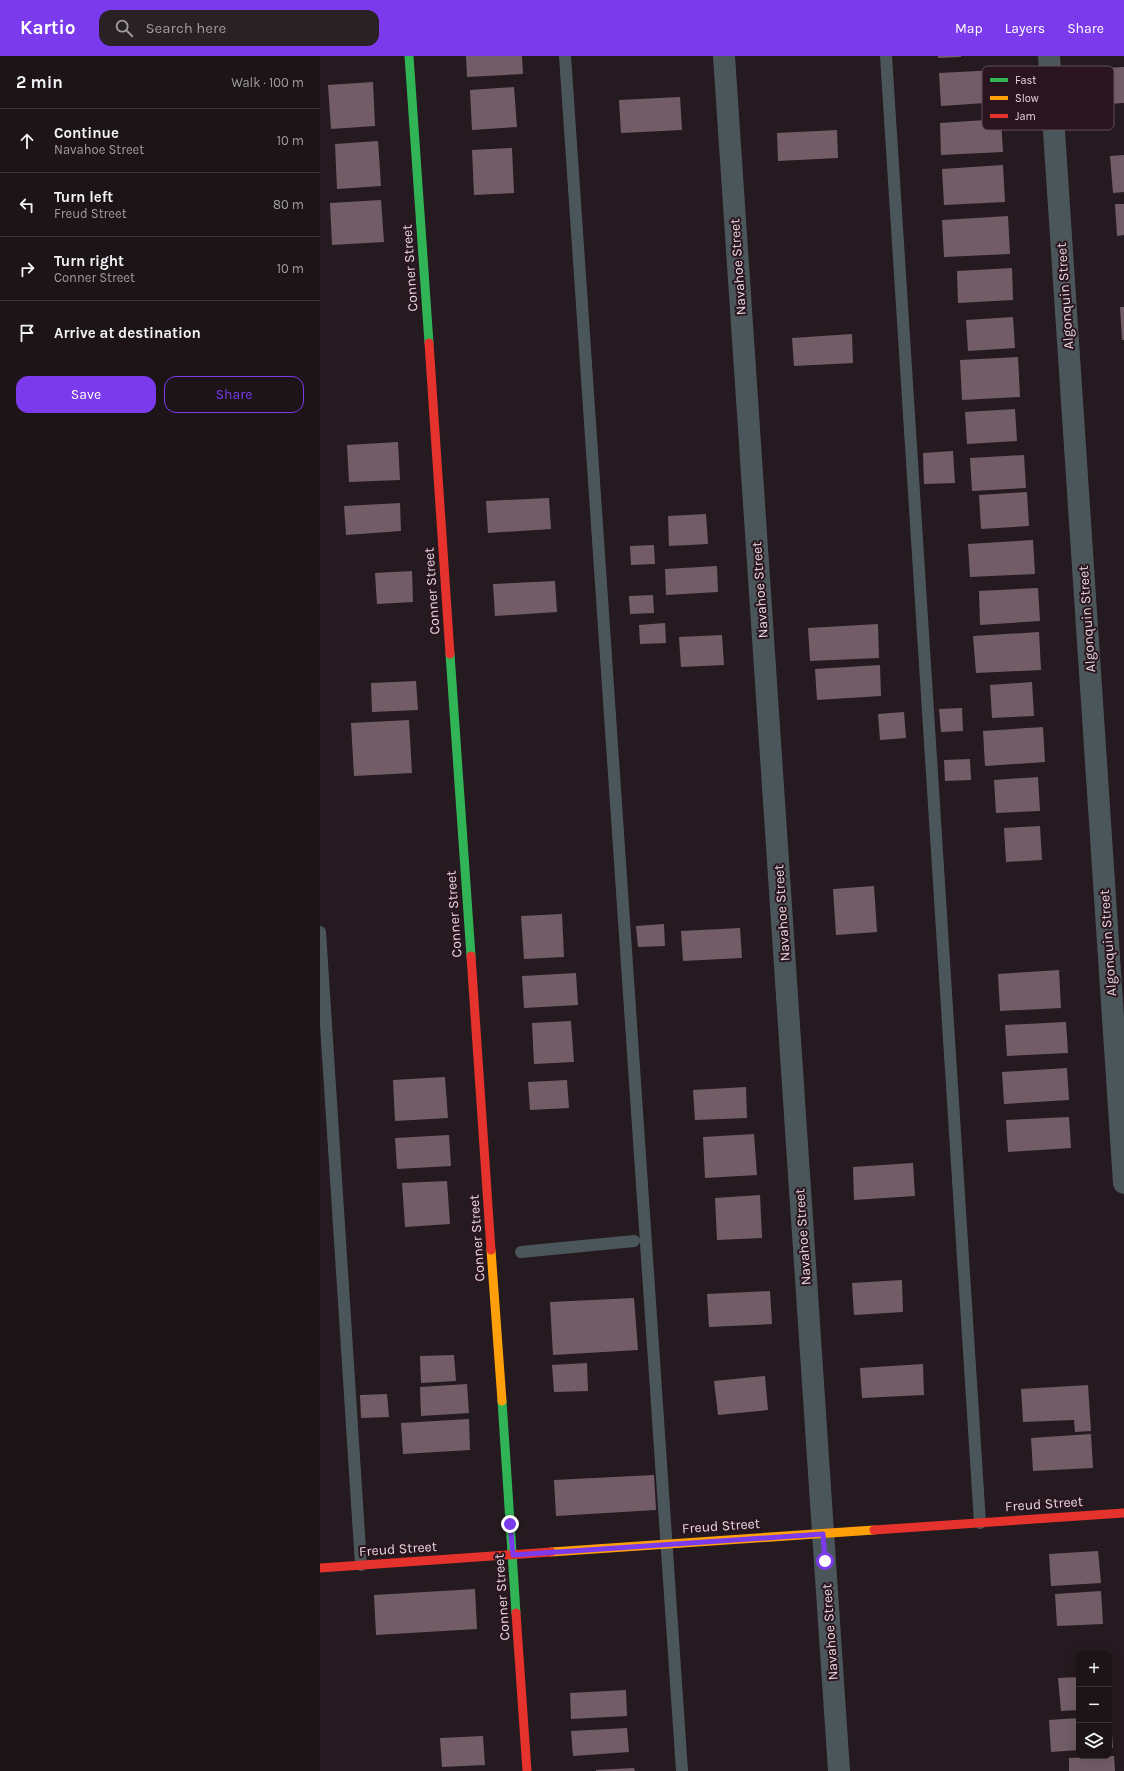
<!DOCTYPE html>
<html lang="en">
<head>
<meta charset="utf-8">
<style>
	body { margin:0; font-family:Karla,sans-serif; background:#292124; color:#f1f3f6 }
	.controls { position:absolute; right:12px; bottom:12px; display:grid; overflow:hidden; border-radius:8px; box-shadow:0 4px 16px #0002 }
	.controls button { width:36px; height:36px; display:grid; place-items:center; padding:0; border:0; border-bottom:1px solid #3a3336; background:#1c1417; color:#f1f3f6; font:20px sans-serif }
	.stop { position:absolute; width:12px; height:12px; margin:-9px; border:3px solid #7c3aed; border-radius:50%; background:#fff }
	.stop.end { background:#7c3aed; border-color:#fff; box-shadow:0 1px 4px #0008 }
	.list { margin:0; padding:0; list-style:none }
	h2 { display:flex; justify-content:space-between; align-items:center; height:52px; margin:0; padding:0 16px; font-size:17px }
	h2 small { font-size:13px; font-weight:400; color:#a09ea1 }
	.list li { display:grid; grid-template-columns:26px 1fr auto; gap:12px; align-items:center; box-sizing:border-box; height:64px; padding:0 16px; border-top:1px solid #3a3336 }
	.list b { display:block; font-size:15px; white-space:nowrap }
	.list p { margin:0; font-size:13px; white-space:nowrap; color:#a09ea1 }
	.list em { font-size:13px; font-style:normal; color:#a09ea1 }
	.actions { display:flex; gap:8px; padding:12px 16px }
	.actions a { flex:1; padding:9px 0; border:1px solid #7c3aed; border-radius:12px; text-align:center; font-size:14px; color:#7c3aed }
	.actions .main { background:#7c3aed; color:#fff }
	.icon { flex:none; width:22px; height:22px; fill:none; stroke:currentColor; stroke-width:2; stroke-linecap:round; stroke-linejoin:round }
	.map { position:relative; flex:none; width:804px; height:1715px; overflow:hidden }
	header { display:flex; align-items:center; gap:24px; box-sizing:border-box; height:56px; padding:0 20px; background:#7c3aed; color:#fff }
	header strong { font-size:19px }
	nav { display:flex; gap:22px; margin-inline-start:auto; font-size:14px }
	.search { width:280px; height:36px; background:#292124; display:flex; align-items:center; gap:10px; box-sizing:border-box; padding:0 14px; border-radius:12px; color:#a09ea1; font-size:15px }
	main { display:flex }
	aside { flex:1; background:#1c1417 }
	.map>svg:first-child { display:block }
	.building { fill:#725d67 }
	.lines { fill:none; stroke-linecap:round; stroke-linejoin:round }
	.lane { stroke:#4b565b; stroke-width:12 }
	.street { stroke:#4b565b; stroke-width:22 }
	.fast { stroke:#30b455; stroke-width:9 }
	.slow { stroke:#ff9f0a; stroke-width:9 }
	.jam { stroke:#e5322d; stroke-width:9 }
	.route { stroke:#7c3aed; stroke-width:5 }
	.labels { text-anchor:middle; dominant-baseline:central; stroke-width:4; stroke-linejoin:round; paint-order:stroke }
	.street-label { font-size:14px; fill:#e7d7de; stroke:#2a151f }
	.key { fill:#2a151f; stroke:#634f58; stroke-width:1 }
	.key-label { font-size:11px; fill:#e7d7de }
</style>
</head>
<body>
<header>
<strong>Kartio</strong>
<div class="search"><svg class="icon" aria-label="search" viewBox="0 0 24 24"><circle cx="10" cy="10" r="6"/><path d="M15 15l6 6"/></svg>Search here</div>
<nav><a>Map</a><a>Layers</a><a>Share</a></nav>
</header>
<main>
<aside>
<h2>2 min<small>Walk · 100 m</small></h2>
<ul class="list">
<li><svg class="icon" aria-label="ahead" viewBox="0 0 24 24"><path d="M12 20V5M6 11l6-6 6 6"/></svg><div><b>Continue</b><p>Navahoe Street</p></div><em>10 m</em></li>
<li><svg class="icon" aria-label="left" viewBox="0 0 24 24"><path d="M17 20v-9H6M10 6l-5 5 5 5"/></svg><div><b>Turn left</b><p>Freud Street</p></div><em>80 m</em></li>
<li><svg class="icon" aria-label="right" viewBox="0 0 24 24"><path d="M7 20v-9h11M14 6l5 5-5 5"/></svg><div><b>Turn right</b><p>Conner Street</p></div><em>10 m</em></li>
<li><svg class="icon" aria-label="arrive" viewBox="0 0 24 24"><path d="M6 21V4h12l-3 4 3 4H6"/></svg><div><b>Arrive at destination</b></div></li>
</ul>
<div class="actions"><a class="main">Save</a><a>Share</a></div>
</aside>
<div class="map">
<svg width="804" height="1715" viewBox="0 0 804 1715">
	<rect width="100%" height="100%" fill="#251a1f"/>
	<!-- building -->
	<path class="building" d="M146,0H202L203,18L147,21Z
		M618,0H641V1L618,2Z
		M804,11V47L787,48L785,12Z
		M678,14L680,46L621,50L619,17Z
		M53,26L55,70L11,73L8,29Z
		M194,31L197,71L152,74L150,34Z
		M360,41L362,74L301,77L299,44Z
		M681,63L683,96L621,99L620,67Z
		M517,74L518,102L458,105L457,77Z
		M58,85L61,130L17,133L15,88Z
		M192,92L194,137L154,139L152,94Z
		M804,99V136L793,137L790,100Z
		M683,109L685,146L624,149L622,113Z
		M61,144L64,186L12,189L10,147Z
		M795,148H804V179L797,180Z
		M688,160L690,198L624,201L622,164Z
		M692,212L693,244L638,247L637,215Z
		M800,251H804V284H802Z
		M693,261L695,292L648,295L646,264Z
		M532,278L533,307L474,310L472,282Z
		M698,301L700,341L642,344L640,304Z
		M695,353L697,385L647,388L645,356Z
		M78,386L80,424L29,426L27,389Z
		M633,395L635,427L604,428L603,397Z
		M704,399L706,432L652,435L650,402Z
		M707,436L709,470L661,473L659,439Z
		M229,442L231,473L168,477L166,445Z
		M80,447L81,475L26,479L24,450Z
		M386,458L388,488L349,490L348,460Z
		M713,484L715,518L650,521L648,488Z
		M334,489L335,508L311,509L310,490Z
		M397,510L398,536L346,539L345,513Z
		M92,515L93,546L57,548L55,517Z
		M235,525L237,556L175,560L173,528Z
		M718,532L720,565L660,569L659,535Z
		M333,539L334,557L310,558L309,540Z
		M345,567L346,587L320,588L319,569Z
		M558,568L559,602L490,605L488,572Z
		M719,576L721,614L656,617L653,580Z
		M402,579L404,609L361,611L359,581Z
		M560,609L561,640L497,644L495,613Z
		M96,625L98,654L52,656L51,627Z
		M712,626L714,660L672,662L670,629Z
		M642,652L643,675L621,676L619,653Z
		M584,656L586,682L560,684L558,658Z
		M89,664L92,717L34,720L31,667Z
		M723,671L725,706L665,710L663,675Z
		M650,703L651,724L625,725L624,704Z
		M718,721L720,755L676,757L674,724Z
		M720,770L722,804L686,806L684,772Z
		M554,830L557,876L516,879L513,833Z
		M242,858L244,901L204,903L201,860Z
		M344,868L345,890L318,891L316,870Z
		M420,872L422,902L363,905L361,875Z
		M739,914L741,952L680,955L678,918Z
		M256,917L258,949L204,952L202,920Z
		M251,965L254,1006L214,1008L212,967Z
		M746,966L748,997L687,1000L685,969Z
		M747,1012L749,1044L684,1048L682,1016Z
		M125,1021L128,1062L75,1065L73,1024Z
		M247,1024L249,1052L210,1054L208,1026Z
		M426,1031L427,1062L375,1064L373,1034Z
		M749,1061L751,1092L688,1096L686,1064Z
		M434,1078L437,1119L385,1122L383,1081Z
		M129,1079L131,1110L77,1113L75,1082Z
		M593,1107L595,1140L534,1144L533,1111Z
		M127,1125L130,1168L85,1171L82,1127Z
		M440,1139L442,1182L397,1184L395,1142Z
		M582,1224L583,1256L534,1259L532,1227Z
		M450,1235L452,1268L389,1271L387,1238Z
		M314,1242L318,1294L233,1299L230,1246Z
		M134,1299L136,1325L101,1327L100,1300Z
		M267,1307L268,1335L234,1336L232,1309Z
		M603,1308L604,1339L542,1342L540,1312Z
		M445,1320L448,1354L398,1359L394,1325Z
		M147,1328L149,1357L101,1360L100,1331Z
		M768,1329L771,1375L755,1376L754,1364L703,1366L701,1333Z
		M67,1338L69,1361L41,1362L40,1339Z
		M149,1363L150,1394L83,1398L81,1367Z
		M771,1378L773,1412L713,1415L711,1382Z
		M334,1419L336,1454L236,1460L234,1424Z
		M778,1495L781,1527L731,1530L729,1498Z
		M155,1533L157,1573L56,1579L54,1539Z
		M781,1535L783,1568L737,1570L735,1538Z
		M759,1621V1654L741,1655L738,1622Z
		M306,1634L307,1660L251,1663L250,1637Z
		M789,1661H791L793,1692H789Z
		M759,1662V1694L731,1696L729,1664Z
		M307,1672L309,1696L253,1700L251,1675Z
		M163,1680L165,1709L122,1711L120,1682Z
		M794,1700L795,1715H749V1702Z
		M314,1712L315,1715H276V1714Z"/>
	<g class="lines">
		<!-- lane -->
		<path class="lane" d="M245,0L362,1715
			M566,0L660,1467
			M0,876L41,1509
			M201,1196L314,1185"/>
		<!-- street -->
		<path class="street" d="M404,0L519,1715
			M729,0L804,1127"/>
		<!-- fast -->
		<path class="fast" d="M89,0L109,287
			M130,598L151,900
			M182,1345L196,1557"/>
		<!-- slow -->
		<path class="slow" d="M171,1194L182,1345
			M231,1496L554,1474"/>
		<!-- jam -->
		<path class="jam" d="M109,287L130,598
			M151,900L171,1194
			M554,1474L804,1457
			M0,1512L231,1496
			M196,1557L207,1715"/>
	</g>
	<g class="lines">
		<!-- route -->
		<path class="route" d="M190,1468L193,1499L503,1478L505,1505"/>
	</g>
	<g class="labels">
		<!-- street labels -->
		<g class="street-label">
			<text transform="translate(418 211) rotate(-94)">Navahoe Street</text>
			<text transform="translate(90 212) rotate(-94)">Conner Street</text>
			<text transform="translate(745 240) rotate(-94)">Algonquin Street</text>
			<text transform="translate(440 534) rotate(-94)">Navahoe Street</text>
			<text transform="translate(112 535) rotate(-94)">Conner Street</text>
			<text transform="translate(767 563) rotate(-94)">Algonquin Street</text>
			<text transform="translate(462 857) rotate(-94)">Navahoe Street</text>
			<text transform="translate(134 858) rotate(-94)">Conner Street</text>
			<text transform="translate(788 887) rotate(-94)">Algonquin Street</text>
			<text transform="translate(483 1181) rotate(-94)">Navahoe Street</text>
			<text transform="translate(157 1182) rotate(-94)">Conner Street</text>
			<text transform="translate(724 1448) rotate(-4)">Freud Street</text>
			<text transform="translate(401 1470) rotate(-4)">Freud Street</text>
			<text transform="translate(78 1493) rotate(-4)">Freud Street</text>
			<text transform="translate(182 1541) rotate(-94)">Conner Street</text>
			<text transform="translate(510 1576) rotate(-94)">Navahoe Street</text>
		</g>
	</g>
	<!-- legend -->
	<rect x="662" y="10" width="132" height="64" rx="6" class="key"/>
	<rect x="670" y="22" width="18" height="4" fill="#30b455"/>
	<rect x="670" y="40" width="18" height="4" fill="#ff9f0a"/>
	<rect x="670" y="58" width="18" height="4" fill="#e5322d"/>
	<g class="key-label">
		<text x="695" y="28">Fast</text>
		<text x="695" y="46">Slow</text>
		<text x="695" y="64">Jam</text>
	</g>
</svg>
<div class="controls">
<button>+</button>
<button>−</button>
<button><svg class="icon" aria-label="layers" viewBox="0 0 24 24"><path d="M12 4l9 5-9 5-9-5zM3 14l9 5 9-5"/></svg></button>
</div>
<div class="stop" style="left:505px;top:1505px"></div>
<div class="stop end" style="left:190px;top:1468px"></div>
</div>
</main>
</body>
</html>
